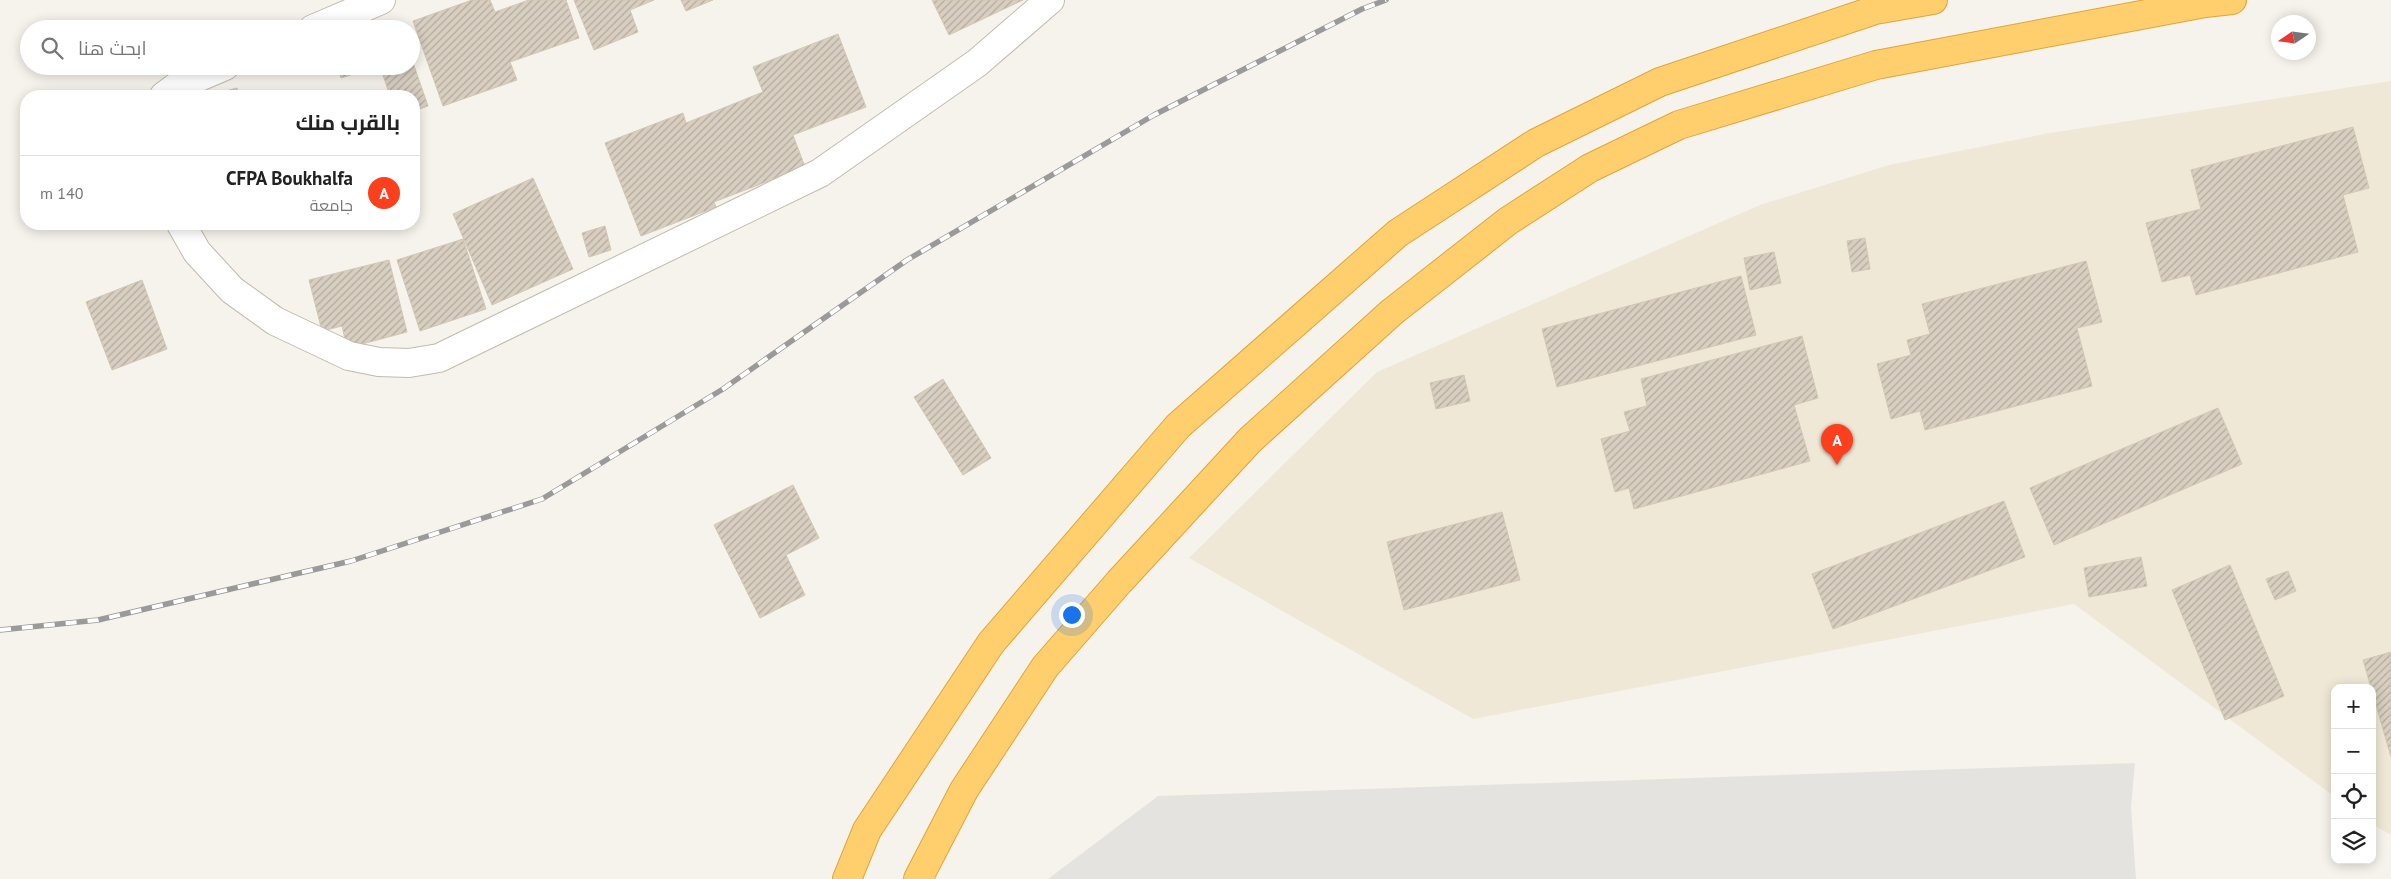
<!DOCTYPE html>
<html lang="ar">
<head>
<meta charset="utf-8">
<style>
	body { margin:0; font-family:"PT Sans",Cairo,sans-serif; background:#f2f2f2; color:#222; direction:rtl }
	.controls { position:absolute; right:15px; bottom:15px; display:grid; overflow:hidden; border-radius:10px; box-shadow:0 2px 12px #0003 }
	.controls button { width:45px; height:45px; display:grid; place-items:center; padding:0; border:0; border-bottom:1px solid #e0e0e0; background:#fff; color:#222; font:25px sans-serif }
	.compass { position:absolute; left:2271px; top:15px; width:45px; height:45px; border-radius:50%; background:#fff; box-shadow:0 2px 12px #0003; rotate:257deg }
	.you { position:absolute; left:1071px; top:614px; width:18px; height:18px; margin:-12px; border:4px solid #fff; border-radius:50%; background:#1a73e8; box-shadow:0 0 0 8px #1a73e833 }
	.badge { display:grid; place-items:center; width:32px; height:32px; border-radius:50%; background:#fc3f1d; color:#fff; font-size:16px; font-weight:700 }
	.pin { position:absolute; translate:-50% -41px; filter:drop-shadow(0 1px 2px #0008) }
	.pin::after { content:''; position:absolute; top:26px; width:18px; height:15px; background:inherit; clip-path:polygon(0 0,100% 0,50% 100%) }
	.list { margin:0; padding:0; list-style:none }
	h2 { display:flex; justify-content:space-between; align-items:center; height:65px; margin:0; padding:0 20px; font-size:21px }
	h2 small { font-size:16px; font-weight:400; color:#767676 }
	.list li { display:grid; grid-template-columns:32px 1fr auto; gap:15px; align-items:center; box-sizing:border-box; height:75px; padding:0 20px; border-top:1px solid #e0e0e0 }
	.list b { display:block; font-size:19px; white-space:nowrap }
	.list p { margin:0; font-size:16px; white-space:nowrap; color:#767676 }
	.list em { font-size:16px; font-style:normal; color:#767676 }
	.icon { flex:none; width:28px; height:28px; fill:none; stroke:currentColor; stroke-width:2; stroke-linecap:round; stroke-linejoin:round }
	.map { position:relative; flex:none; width:2391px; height:879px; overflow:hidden; direction:ltr }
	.search { position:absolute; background:#fff; box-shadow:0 2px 12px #0003; left:20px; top:20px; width:400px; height:55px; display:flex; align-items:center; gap:12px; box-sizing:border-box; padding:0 18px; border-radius:28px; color:#767676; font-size:19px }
	.panel { position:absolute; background:#fff; box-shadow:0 2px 12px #0003; left:20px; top:90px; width:400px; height:140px; border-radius:20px; direction:rtl }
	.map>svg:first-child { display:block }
	.education { fill:#efe8d6 }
	.parking { fill:#e5e3e0 }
	.building { fill:url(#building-hatch); stroke:#d3c7b4 }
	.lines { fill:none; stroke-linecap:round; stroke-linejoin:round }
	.minor-casing { stroke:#c2bbae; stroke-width:30 }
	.motorway-casing { stroke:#e0a43c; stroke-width:30 }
	.minor { stroke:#fff; stroke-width:28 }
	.motorway { stroke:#ffcf6e; stroke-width:28 }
	.rail-casing { stroke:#9a9a9a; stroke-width:5.5 }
	.rail { stroke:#fff; stroke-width:4; stroke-dasharray:11; stroke-linecap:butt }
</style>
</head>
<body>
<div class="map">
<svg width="2391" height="879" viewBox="0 0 2391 879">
	<defs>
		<pattern id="building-hatch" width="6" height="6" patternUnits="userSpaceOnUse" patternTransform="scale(1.25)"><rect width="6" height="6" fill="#d8cfc1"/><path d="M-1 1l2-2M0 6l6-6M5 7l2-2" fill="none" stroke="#b1aa9e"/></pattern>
	</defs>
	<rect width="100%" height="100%" fill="#f6f3ec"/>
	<!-- education -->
	<path class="education" d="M2391,81V835L2372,824V688H2335V797L2074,604L1473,719L1189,558L1377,372L1760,205L1889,165L2050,133Z"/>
	<!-- parking -->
	<path class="parking" d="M2135,763L2131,807L2136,879H1048L1158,796Z"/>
	<!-- building -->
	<path class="building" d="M472,0H490L495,12L529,0H566L579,38L510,62L517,80L443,106L413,21Z
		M574,0H654L630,10L638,32L594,50Z
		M681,0H713L686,11Z
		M932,0H1023L949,35Z
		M838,34L866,107L793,135L805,167L714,202L716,207L641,236L605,143L683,113L686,123L763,92L753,67Z
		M411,57L428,106L414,111V96H390L380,66H411Z
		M337,66H356L359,72L341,78Z
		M237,88L239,96H208Z
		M2353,127L2369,188L2343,195L2358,252L2196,295L2190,275L2162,282L2146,223L2201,209L2191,170Z
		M533,178L573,269L492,305L453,214Z
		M605,226L611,250L589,257L582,233Z
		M1865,238L1870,269L1852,272L1847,241Z
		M463,239L486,309L420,331L397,260Z
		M1774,252L1781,283L1750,290L1744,258Z
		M389,260L407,332L347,348L342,326L322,331L309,280Z
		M2086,261L2102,322L2077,328L2092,386L1925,430L1920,411L1891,419L1877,364L1911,355L1907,340L1930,334L1922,304Z
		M1741,276L1756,335L1557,387L1542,329Z
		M142,280L167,349L112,370L86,302Z
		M1802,336L1818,398L1794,405L1810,461L1634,509L1629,488L1615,492L1601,439L1630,431L1624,412L1647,406L1641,379Z
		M1464,375L1470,401L1436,409L1430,383Z
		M943,379L991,458L963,475L914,397Z
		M2218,408L2242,464L2054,545L2030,488Z
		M793,485L819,538L786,555L805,595L760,618L714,525Z
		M2004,501L2025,557L1833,629L1812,574Z
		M1502,512L1520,580L1404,610L1387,542Z
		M2141,557L2147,586L2089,597L2084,568Z
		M2230,565L2284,696L2225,720L2172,590Z
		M2288,571L2296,591L2275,600L2266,579Z
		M2391,652V757L2363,660Z"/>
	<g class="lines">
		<!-- minor casing -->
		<g class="minor-casing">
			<path id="minor" d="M313,29L381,0
				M164,96L176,87L225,66
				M181,224L197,252L232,290L275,321L349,356L379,362L409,363L439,358L820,173L977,63L1050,0"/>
		</g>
		<!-- motorway casing -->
		<g class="motorway-casing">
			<path id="motorway" d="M847,879L867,830L991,643L1178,426L1398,233L1536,143L1660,82L1875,10L1933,0
				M918,879L964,790L1045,667L1119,582L1250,440L1392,312L1508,221L1590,168L1679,125L1876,65L2205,3L2232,0"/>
		</g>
		<!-- minor -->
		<use href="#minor" class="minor"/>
		<!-- motorway -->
		<use href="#motorway" class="motorway"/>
		<!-- rail casing -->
		<g class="rail-casing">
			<path id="rail" d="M0,630L98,620L351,561L542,499L723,389L907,260L1154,115L1362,9L1386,0"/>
		</g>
		<!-- rail -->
		<use href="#rail" class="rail"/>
	</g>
</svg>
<div class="controls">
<button>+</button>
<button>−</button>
<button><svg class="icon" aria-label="locate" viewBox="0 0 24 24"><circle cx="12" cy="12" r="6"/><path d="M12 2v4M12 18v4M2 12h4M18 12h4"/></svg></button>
<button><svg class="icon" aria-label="layers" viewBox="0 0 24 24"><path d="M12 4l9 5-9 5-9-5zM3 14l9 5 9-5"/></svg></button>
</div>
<svg class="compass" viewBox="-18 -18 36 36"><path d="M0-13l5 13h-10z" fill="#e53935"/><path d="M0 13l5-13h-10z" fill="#767676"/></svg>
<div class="you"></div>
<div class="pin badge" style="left:1837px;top:465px">A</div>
<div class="search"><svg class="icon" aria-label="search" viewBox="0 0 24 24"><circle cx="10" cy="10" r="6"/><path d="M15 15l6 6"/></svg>ابحث هنا</div>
<section class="panel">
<h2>بالقرب منك<small></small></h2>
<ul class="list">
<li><span class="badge">A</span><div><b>CFPA Boukhalfa</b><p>جامعة</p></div><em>140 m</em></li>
</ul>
</section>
</div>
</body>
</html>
